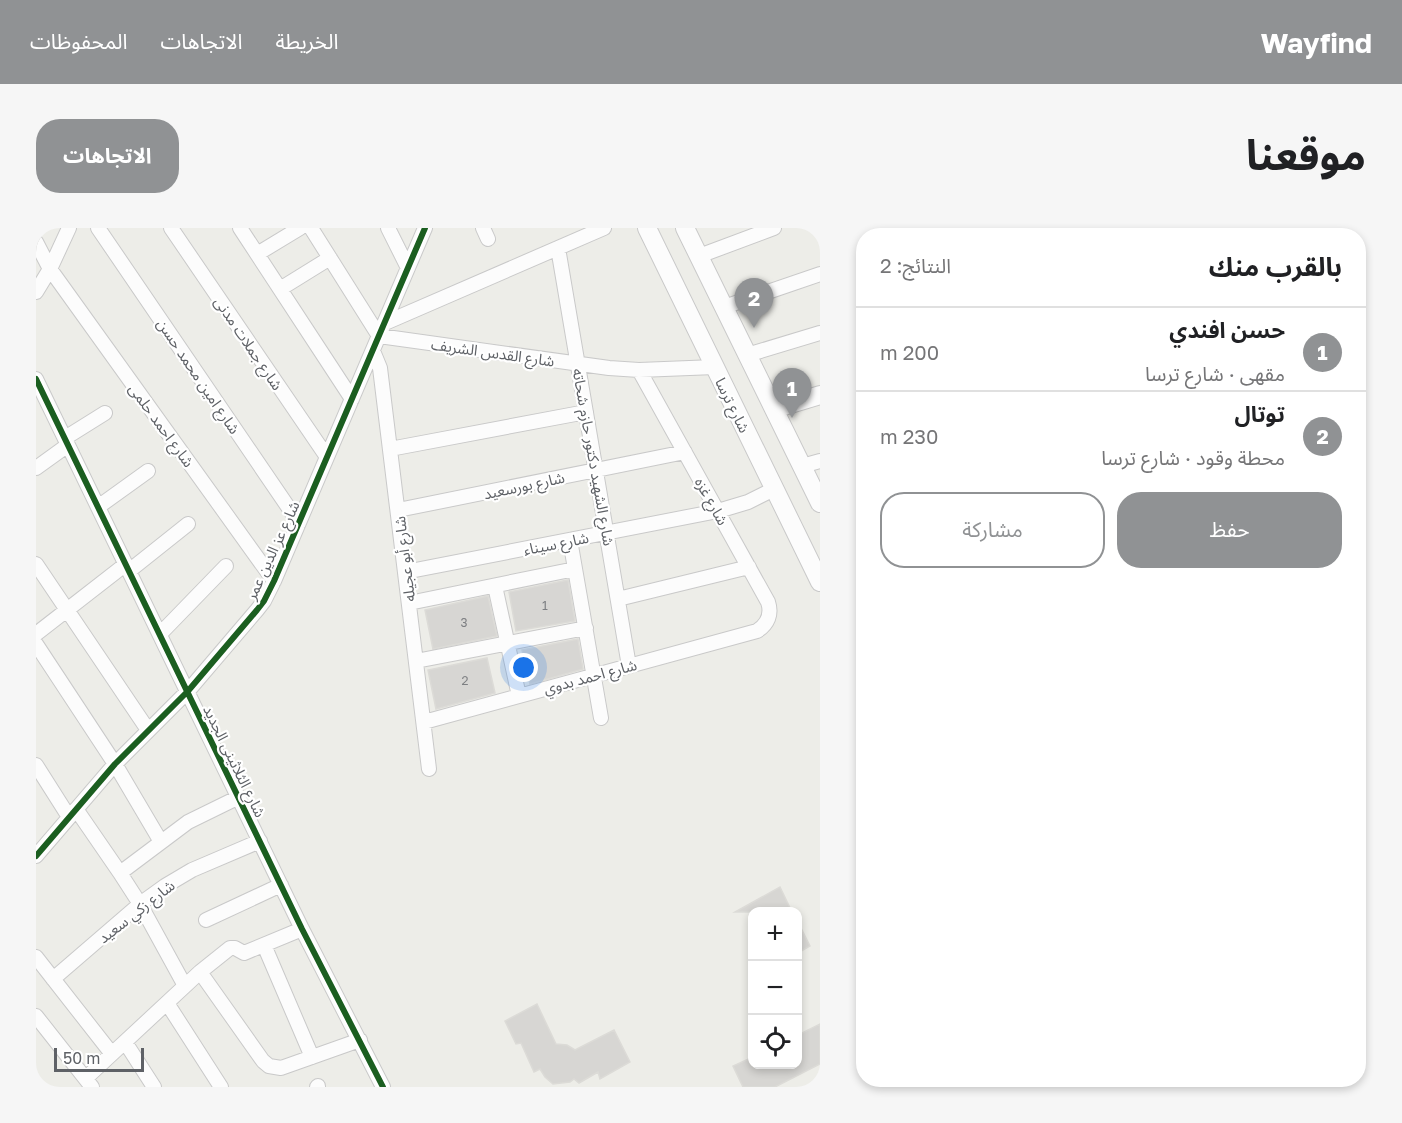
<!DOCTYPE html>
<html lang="ar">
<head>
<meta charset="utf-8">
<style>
	body { margin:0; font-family:"Golos Text","Noto Sans Arabic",sans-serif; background:#f6f6f6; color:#202124; direction:rtl }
	.controls { position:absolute; right:18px; bottom:18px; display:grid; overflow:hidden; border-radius:12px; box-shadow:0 3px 9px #0003 }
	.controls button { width:54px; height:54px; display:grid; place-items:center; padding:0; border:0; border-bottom:2px solid #e0e0e0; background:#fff; color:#202124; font:30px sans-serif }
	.scale { position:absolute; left:18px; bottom:15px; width:90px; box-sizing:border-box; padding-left:6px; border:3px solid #5e6166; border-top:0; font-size:16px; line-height:21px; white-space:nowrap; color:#5e6166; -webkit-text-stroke:4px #fff; paint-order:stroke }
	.you { position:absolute; left:488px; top:440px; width:21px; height:21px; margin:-15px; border:4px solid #fff; border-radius:50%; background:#1a73e8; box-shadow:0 0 0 9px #1a73e833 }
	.badge { display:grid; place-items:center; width:39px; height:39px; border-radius:50%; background:#909294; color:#fff; font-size:20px; font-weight:700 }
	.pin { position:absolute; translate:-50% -50px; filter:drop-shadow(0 2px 3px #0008) }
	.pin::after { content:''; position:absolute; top:32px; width:21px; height:18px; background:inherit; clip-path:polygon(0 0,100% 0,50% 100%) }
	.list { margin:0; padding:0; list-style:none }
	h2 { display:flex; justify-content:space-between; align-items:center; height:78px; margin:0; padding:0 24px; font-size:26px }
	h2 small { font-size:20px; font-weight:400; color:#757577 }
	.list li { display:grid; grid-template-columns:39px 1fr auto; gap:18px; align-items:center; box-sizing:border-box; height:84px; padding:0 24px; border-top:2px solid #e0e0e0 }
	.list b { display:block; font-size:22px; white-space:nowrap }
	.list p { margin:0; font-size:20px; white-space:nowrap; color:#757577 }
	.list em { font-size:20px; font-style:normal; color:#757577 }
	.actions { display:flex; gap:12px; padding:18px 24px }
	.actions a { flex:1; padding:14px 0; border:2px solid #909294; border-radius:24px; text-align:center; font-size:21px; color:#909294 }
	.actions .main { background:#909294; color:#fff }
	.icon { flex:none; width:33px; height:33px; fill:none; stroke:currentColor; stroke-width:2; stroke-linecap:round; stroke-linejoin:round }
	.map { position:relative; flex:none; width:784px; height:859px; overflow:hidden; direction:ltr; border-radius:24px }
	header { display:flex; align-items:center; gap:36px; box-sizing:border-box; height:84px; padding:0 30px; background:#909294; color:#fff }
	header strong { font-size:28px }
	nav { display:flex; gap:33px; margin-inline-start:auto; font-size:21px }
	.intro { display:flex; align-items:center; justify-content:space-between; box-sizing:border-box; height:144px; padding:0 36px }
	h1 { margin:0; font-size:42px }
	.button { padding:15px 27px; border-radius:24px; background:#909294; color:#fff; font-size:21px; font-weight:700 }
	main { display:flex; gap:36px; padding:0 36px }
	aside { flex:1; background:#fff; border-radius:24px; box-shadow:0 3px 9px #0003 }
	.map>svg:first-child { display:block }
	.building { fill:#d7d6d3; stroke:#dcdbd7; stroke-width:1.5 }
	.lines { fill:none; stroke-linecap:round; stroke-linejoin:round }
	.street-casing { stroke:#c9c9c9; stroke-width:16 }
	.secondary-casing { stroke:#c9c9c9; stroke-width:20 }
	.street { stroke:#fcfcfc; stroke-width:14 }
	.secondary { stroke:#fcfcfc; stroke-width:18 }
	.cycleway-casing { stroke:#fff; stroke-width:10 }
	.cycleway { stroke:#1b5e20; stroke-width:6 }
	.labels { text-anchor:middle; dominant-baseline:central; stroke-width:4.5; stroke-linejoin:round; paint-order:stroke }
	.number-label { font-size:12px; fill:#7d7f82 }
	.street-label { font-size:15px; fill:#5e6166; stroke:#fff }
</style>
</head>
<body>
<header>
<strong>Wayfind</strong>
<nav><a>الخريطة</a><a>الاتجاهات</a><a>المحفوظات</a></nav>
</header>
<div class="intro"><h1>موقعنا</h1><a class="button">الاتجاهات</a></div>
<main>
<aside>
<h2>بالقرب منك<small>النتائج: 2</small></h2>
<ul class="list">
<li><span class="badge">1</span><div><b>حسن افندي</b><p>مقهى · شارع ترسا</p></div><em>200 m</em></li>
<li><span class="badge">2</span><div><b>توتال</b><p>محطة وقود · شارع ترسا</p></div><em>230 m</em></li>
</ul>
<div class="actions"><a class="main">حفظ</a><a>مشاركة</a></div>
</aside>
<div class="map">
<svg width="784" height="859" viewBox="0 0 784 859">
	<rect width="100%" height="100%" fill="#edede8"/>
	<!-- building -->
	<path class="building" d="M532,352L539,393L480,403L473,364Z
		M452,368L461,408L397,421L389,382Z
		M542,411L547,441L494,456L486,422Z
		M451,430L459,465L400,481L392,442Z
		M744,659L756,684H699Z
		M762,694L774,718L762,725Z
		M501,776L520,816L531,817L539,822L578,802L594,834L564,851L562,844L543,855L538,851L534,854L517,856L509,849L504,841L498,844L485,815L480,816L469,793Z
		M784,796V836L739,859H707L697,838L717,829V837H762V807Z"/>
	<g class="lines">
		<!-- street casing -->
		<g class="street-casing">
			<path id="street" d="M62,0L263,295
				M135,0L291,229
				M204,0L316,171
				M275,0L343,108L573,140L603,142L679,139
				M352,0L372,40
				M447,0L452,11
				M0,14L14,41L238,353
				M522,20L593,438
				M221,26L264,0
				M663,28L738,0
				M244,61L294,30
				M0,64L14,41L33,0
				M688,79L784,46
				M349,95L568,0
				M337,123L344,140L393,541
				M711,127L784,105
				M0,151L266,701L347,859
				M29,210L69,185
				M354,221L550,184
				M766,238L784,233
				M0,240L32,217
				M62,279L112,243
				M362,282L649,224
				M534,312L565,490
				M0,336L112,502
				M93,343L152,296
				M369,344L682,283L712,274L738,261
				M459,358L483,468
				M582,371L713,339
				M373,375L539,341
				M0,406L90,336
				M124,406L190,338
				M0,416L79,536L125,614
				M380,433L550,400
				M388,494L721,403C732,396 736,386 732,374L603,142
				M0,537L33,589
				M40,581L84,645L104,676L149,758
				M0,628L79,536L152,463L221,382L228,373L238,353L389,0
				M84,645L152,594L203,569
				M170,692L245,657
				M228,717L276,829
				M0,729L76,826
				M164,744L227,833L233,838L245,840L324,812
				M17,751L104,676L129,658L156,642L224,613
				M131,775L185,859
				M0,788L56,859
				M89,814L118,859
				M50,850L164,744L194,720H199L208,725L266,701
				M281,859L282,858"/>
		</g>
		<!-- secondary casing -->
		<g class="secondary-casing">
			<path id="secondary" d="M611,0L784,354
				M649,0L784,275
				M738,181L784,167"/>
		</g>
		<!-- street -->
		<use href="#street" class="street"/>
		<!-- secondary -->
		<use href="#secondary" class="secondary"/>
		<!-- cycleway casing -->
		<g class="cycleway-casing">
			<path id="cycleway" d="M0,151L266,701L347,859
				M0,628L79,536L152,463L221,382L228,373L238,353L389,0"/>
		</g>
		<!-- cycleway -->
		<use href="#cycleway" class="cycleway"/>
	</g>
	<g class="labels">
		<!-- number labels -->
		<g class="number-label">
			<text x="509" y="377">1</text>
			<text x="428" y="394">3</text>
			<text x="429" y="452">2</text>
		</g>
		<!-- street labels -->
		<g class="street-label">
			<text transform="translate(213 115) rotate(56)">شارع جملات مدنى</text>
			<text transform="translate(457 124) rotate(8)">شارع القدس الشريف</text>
			<text transform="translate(163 148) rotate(56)">شارع امين محمد حسن</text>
			<text transform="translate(697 177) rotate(64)">شارع ترسا</text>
			<text transform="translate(126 197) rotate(54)">شارع احمد حلمى</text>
			<text transform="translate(558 229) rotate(80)">شارع الشهيد دكتور حازم شحاته</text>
			<text transform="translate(488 257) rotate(-12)">شارع بورسعيد</text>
			<text transform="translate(676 273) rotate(61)">شارع غزه</text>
			<text transform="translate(520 315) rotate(-11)">شارع سيناء</text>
			<text transform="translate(236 322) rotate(-65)">شارع عز الدين عمر</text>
			<text transform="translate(368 331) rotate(-97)">شارع أبو عجيله</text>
			<text transform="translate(554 448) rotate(-15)">شارع احمد بدوي</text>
			<text transform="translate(199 533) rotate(64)">شارع الثلاثينى الجديد</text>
			<text transform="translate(100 683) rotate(-38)">شارع زكي سعيد</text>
		</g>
	</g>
</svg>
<div class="controls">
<button>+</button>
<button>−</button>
<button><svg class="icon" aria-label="locate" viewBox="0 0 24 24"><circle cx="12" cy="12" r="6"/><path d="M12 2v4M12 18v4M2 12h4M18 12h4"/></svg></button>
</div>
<div class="scale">50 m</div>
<div class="you"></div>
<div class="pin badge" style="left:756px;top:190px">1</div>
<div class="pin badge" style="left:718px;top:100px">2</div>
</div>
</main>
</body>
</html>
